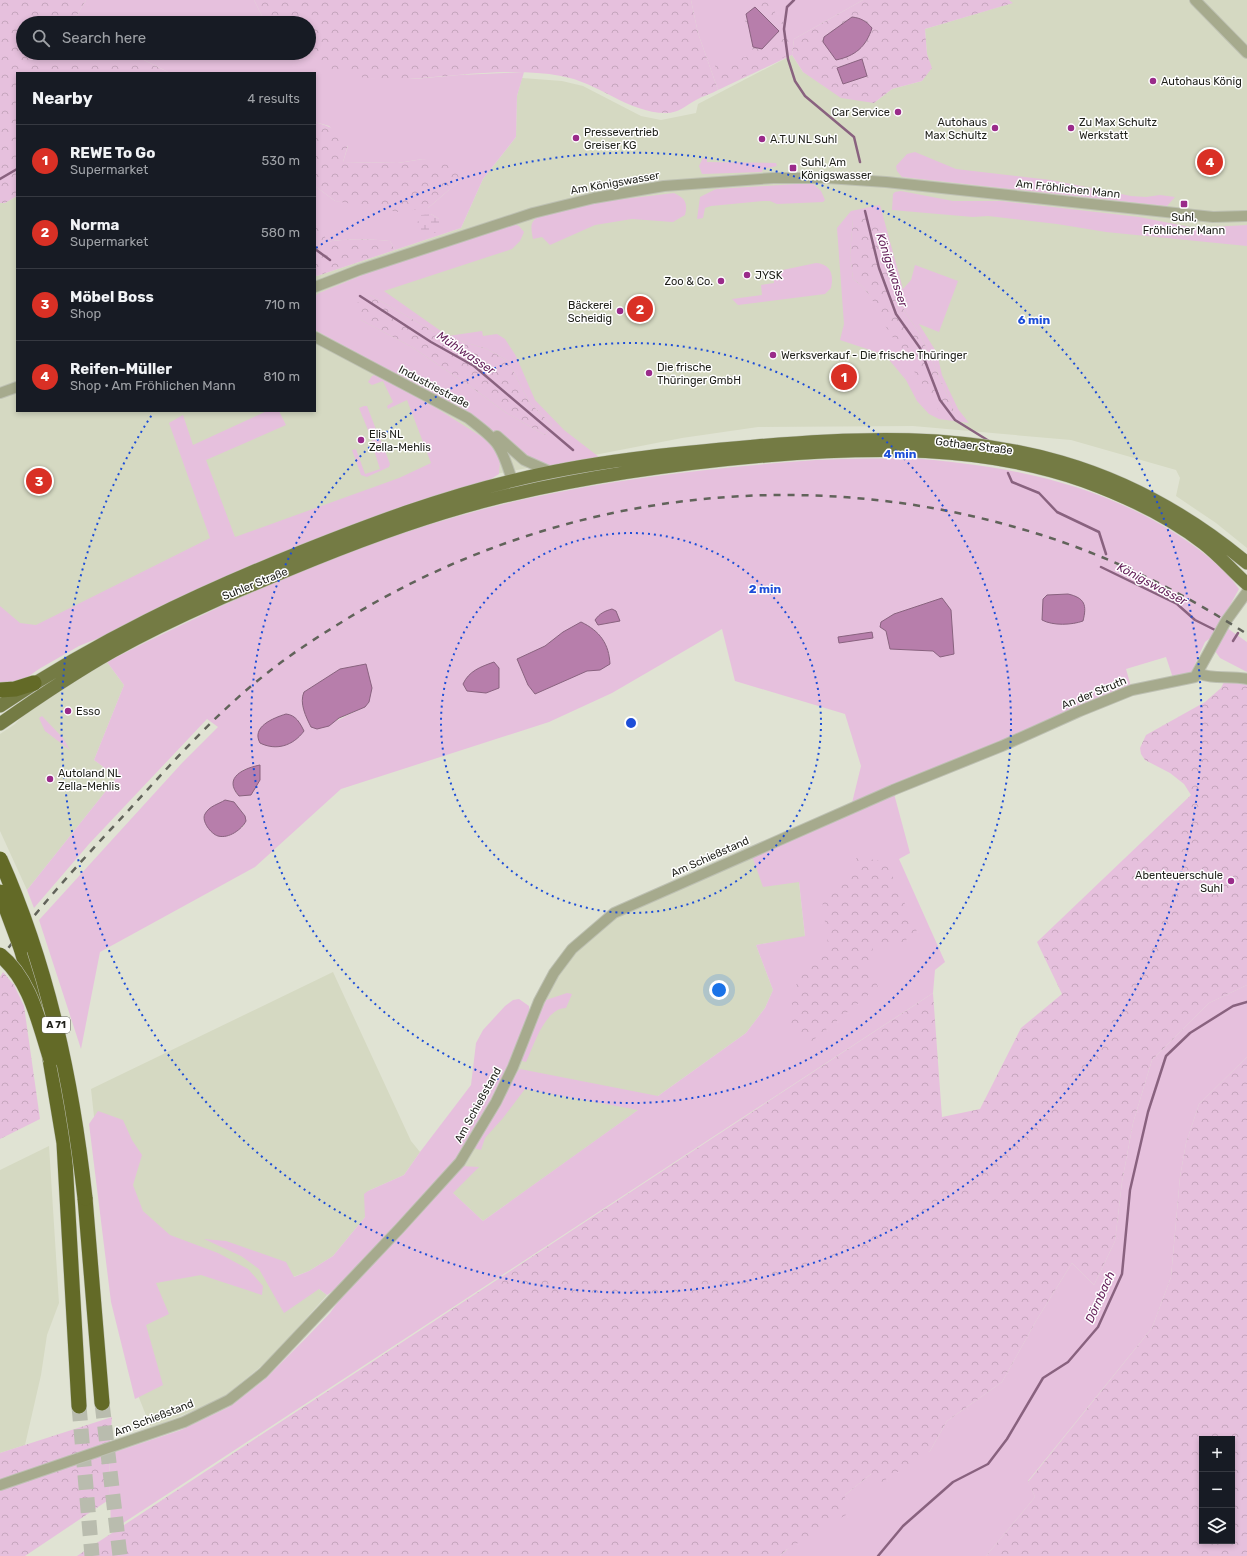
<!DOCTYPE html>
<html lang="en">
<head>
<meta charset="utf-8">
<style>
	body { margin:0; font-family:Rubik,sans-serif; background:#242831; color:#f1f3f6 }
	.controls { position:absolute; right:12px; bottom:12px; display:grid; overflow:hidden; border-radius:0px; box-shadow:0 2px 6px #0003 }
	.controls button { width:36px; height:36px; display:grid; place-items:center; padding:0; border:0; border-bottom:1px solid #363941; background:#171b24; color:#f1f3f6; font:20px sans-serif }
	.you { position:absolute; left:719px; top:990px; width:14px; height:14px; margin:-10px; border:3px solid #fff; border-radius:50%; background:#1a73e8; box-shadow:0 0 0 6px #1a73e833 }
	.badge { display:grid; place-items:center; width:26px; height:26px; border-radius:50%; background:#d93025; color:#fff; font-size:13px; font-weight:700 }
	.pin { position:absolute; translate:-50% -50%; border:2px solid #fff; box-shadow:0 1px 4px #0006 }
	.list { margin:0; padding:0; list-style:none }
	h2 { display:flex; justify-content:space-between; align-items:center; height:52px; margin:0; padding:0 16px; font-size:17px }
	h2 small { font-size:13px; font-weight:400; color:#9ea1a6 }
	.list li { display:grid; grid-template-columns:26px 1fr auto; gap:12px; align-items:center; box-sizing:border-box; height:72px; padding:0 16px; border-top:1px solid #363941 }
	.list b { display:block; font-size:15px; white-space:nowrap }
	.list p { margin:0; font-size:13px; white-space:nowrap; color:#9ea1a6 }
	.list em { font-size:13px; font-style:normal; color:#9ea1a6 }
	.icon { flex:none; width:22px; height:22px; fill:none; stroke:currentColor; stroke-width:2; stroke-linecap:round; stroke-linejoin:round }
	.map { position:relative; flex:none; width:1247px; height:1556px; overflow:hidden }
	.search { position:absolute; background:#171b24; box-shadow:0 2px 6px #0003; left:16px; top:16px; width:300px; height:44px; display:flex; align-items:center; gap:10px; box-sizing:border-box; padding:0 14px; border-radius:22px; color:#9ea1a6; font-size:15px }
	.panel { position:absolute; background:#171b24; box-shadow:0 2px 6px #0003; left:16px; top:72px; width:300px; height:340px; border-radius:0px }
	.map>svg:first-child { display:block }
	.built { fill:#d5d9c2 }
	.grass { fill:#e6c0dd; fill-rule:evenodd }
	.forest { fill:url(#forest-crowns); fill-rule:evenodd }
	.wetland { fill:url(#wetland-marsh) }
	.water { fill:#b77eab; stroke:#89627f }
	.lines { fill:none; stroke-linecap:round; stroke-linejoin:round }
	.stream { stroke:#89627f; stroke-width:2.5 }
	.highway-tunnel { stroke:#b9bcae; stroke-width:15; stroke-dasharray:15 8; stroke-linecap:butt }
	.minor-casing { stroke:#bdc0b2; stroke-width:12 }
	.major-casing { stroke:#bdc0b2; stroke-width:14 }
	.highway-casing { stroke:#bdc0b2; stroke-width:16 }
	.minor { stroke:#a6aa8d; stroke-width:10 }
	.major { stroke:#747b44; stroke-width:13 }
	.highway { stroke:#636a27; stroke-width:15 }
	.rail { stroke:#61635a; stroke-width:2.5; stroke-dasharray:7 7; stroke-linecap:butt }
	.highway-bridge-casing { stroke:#bdc0b2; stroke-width:16; stroke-linecap:butt }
	.highway-bridge { stroke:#636a27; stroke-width:15 }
	.ring { fill:none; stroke:#1d4ed8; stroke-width:2; stroke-dasharray:2 4 }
	.poi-dot { fill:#9a2b8a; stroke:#fff; stroke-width:1.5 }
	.labels { text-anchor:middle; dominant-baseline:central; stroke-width:3; stroke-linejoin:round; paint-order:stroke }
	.shield { fill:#fff; stroke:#62625e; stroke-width:1 }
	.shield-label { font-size:10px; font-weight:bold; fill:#1e1f19 }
	.poi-label { font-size:11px; fill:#1e1f19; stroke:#fff; text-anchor:start }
	.street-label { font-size:11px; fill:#1e1f19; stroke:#fff }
	.water-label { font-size:12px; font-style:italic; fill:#67245d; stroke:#fff }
	.centre { fill:#1d4ed8; stroke:#fff; stroke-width:2 }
	.ring-label { font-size:12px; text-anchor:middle; font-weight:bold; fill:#1d4ed8; stroke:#fff; stroke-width:3; stroke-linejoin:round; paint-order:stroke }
</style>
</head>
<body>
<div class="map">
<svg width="1247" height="1556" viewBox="0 0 1247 1556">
	<defs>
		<pattern id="forest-crowns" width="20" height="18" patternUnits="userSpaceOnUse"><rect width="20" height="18" fill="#e6c0dd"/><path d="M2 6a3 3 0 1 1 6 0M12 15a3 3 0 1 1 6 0" fill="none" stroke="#c5a5bd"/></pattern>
		<pattern id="wetland-marsh" width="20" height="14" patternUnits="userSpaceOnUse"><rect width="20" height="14" fill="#e6c0dd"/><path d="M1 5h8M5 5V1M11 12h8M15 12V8" fill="none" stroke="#c5a5bd"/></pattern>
	</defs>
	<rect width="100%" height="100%" fill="#e0e3d3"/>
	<!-- built -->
	<path class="built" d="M1009,0H1247V548L1216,523L1176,496L1180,478L1176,470L1071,440L913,426L758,427L682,438L357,501L0,675V203H5L17,196V411H315V275L317,276L461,228L483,179L516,137L517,96L522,78L562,81L583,86L641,116L661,120L696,113L698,104L792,55L803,72L874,103L892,89L922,81L931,68L927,54L925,29L1012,3Z
		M107,662L124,685L94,760L117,777L27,890L0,831V734L15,724L34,704Z
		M751,853L799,882L805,937L756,945L773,990L765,1008L746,1033L483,1221L442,1183L554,973L614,913Z
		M333,972L411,1141L420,1152L404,1175L368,1191L365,1217L333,1256L309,1271L293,1277L319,1289L327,1295L270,1359L220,1400L151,1428L128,1370L112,1281L91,1089Z
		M49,1146L59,1303L47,1335L41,1375L25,1445L0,1453V1170Z"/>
	<!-- grass -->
	<path class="grass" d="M86,0H254L262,16L270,23H72Z
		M691,0H863L794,39L792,55L718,90L698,33Z
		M130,53H306L333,69L368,78L413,79L459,75L524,72L517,96L516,137L483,179L461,228L395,250L390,241C369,239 346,238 326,242L317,224H315V186L335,201L428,208L464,177L423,159L398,163L343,162L348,146L329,126L315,122V73H170ZM431,214L439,219L435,233L418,220Z
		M915,152L956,169L1051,180L1131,196L1146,197L1160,195L1175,197L1167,206L902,177L897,171L896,166L907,154Z
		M707,157V162L776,163L777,166L763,169L762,172L702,174L699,166L703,158Z
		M812,183L821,191L825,200L823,202L777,204L770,201H763L711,206L705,208L703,218L697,219L700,197L716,189Z
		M901,191L953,201H1001L1139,217L1195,228L1247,225V246L1106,232L1057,224L988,216L973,217L892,210L893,194L895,192Z
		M674,193C685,198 688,203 685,215L673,222L632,219L595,225L550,245L542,237L533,239C531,228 529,221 540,216L591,203Z
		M880,205L903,289L911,280L915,265L958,281L939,332L919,324L937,353L942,375L958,409L969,423L939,419L929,414L917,401L906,380L885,355L840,340L844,324L837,228L851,211ZM853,219L888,262L894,285L905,312L918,331L930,355L955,413C936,391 917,370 900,347C883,325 877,295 853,279L850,255Z
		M513,224L519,226L524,232L520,241L512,249L384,291L448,336L482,331L483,336L497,334L505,339L516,356L535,400L564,430L599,457L550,466H539L469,414L315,330V296L319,293L387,265ZM370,295L438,334L487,349L508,361L529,402L552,425L545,435L505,412L477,391L412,347L361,320Z
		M816,263C831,264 834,275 831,288L825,294L738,305L732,299L762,295L761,285L774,283L773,275L778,271Z
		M375,375L422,399L482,437L495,447L500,459L499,474L483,484L79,646L39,669L19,683L0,686V606L20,623L36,625L210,538L169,423L183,415L193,445L267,411H279L286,425L206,460L235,537L399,478L431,463L407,400L388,409L387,406L393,402L383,381L372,385L368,382L372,376Z
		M364,406H367L377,432L370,435L359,408Z
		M380,438L390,464L389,467L367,477L361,475L352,450L356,449L365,474L380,469L371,441Z
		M908,458C1005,465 1096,482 1178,535C1201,550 1224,567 1239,589L1213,636L1205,642L1191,673L1173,678L1166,657L1126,669L1132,690L893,790L910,853L899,859L945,962L935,970L933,993L111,1531L109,1454L181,1430L229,1407L264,1380L307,1337L330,1313L358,1273L327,1295L319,1289L284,1313L259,1269L241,1256L204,1239L226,1241L286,1262L294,1277L309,1271L333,1256L365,1217L364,1194L368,1191L404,1175L420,1152L471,1085L476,1043L483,1030L505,1006L513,1000L519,999L529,1006L530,1023L461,1166L479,1167L453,1193L483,1221L638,1110L525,1089L503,1118L485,1138L481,1150L474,1148L515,1074L520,1069L658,1096L746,1033L765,1008L773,990L756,945L805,936L799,882L763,887L751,853L852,803L861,766L845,714L735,681L722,629L612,693L549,722L341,789L255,867L100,952L81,1049L39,920L182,763L218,727L207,719L89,844L34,908L27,890L117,777L94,760L124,685L107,662C240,594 378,532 525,499C616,479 710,468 803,461C838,458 873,459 908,458ZM942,598L933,651L890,649L886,631L894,614ZM563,632L600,670H587L535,694L517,659L545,646ZM366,664L365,707C350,713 332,725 317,728C307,719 298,706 304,692L340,669ZM244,769H250L255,787L251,795L239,796L235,791L234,781ZM225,800L234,802L239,809L244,826L228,836L221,803Z
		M1227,628L1247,642V672L1220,658L1215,651Z
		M42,716L63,738L70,750L45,731L39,718Z
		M1247,985V1057L1199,1104L1186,1143L1180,1177L1171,1277L1152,1328L1028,1481L1035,1497L986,1556H780L845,1495L871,1474L930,1451L947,1421L1002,1382L1036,1321L1072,1263L1094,1285L1115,1241L1122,1182L1133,1123L1152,1060L1209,1003Z
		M567,993L572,994L566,1008C545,1008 534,1045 526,1062L519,1060L546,1000Z
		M98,1111L123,1120L132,1140L142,1155L133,1185L143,1211L170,1235L218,1253L248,1269L263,1286L262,1295L201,1275L156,1283L169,1314L146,1325L163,1385L135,1399L111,1302L89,1124Z"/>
	<!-- forest -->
	<path class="forest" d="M0,0H86L72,23H23V53H130L170,73H17V196L5,203H0Z
		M254,0H691L698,33L718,90C711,94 703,96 696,100C685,106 679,113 666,113C628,113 598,82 561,76C528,70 492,72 458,75C417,78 371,86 332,69C323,65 315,58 306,53H309V23H270L262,16Z
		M772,0H776L775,13C789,29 793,32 791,54L722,87L713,60L717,56L721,63L726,65L740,58L756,55V51L751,49L743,12L753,5Z
		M863,0H1009L1013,3L925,29L927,54L932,68L922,81L892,89L874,103L841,98L803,72L792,55L794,39Z
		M315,122C331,127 340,130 348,145L343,162L398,163L423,159L457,167L464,177L428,208L398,212L335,201L315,186Z
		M877,213L894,286L905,312L918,331L930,355L955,413L939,411C922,384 905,357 888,330C876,311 873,292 853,279L850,255L853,219Z
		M315,224L323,225L326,242C347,238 369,239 390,241L395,250L317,276L315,275Z
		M370,295L438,334L487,349L508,361L529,402L552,425L545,435L505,412L477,391L412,347L361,320L357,303Z
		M1225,680L1247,684V985L1209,1003L1152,1060L1133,1123L1122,1182L1115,1241L1094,1285L1072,1263L1036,1321L1002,1382L947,1421L930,1451L882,1482L871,1474L845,1495L846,1515L786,1550L780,1556H77L933,993L942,1117L980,1109L1021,1028L1062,994L1037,942L1191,795L1184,784L1170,773L1145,760L1141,754L1140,748L1146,735L1205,702L1221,688Z
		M857,857L886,862L917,930L898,947L875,940L869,964L878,987L811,1042L787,1025L800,969L828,945L821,892L846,883Z
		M3,972L14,985L24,1006L40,1119L0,1139V977Z
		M1247,1057V1556H986L1035,1497L1028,1482L1152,1328L1171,1277L1180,1177L1186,1143L1199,1104ZM1202,1439H1232V1541H1202Z
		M112,1417L109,1454L110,1499L25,1556H0V1453Z"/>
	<!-- wetland -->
	<path class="wetland" d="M431,214L439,219L441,227L435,233H424L417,225L418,220L421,215Z"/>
	<!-- water -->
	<path class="water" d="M755,7L779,31L762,49L753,47L746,14Z
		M852,17C861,18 866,21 872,28C866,47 855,56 836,60L823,42L824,37Z
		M862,59L867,76L843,84L837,68Z
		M1068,594C1085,598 1087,605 1083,621C1072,625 1053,626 1042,620L1043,599L1047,595Z
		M942,598L951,610L954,654L940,657L933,651L890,649L886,631L880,627L881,622L894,614Z
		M612,609L616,611L620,621L598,625L595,620C600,613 605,611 612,609Z
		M581,622C600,631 609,644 610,664L600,670L587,671L535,694L528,685L517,659L545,646L563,632Z
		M872,632L873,638L839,643L838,637Z
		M494,662L499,668V688L486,693L467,691L463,684C469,671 480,667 494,662Z
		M366,664L372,688L369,702L365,707L339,718L329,726L317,729L311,727C306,717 299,703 304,692L340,669Z
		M286,714C296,715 300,723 304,731C293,746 276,751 260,743C251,727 273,718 286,714Z
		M260,765V780L251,795L239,796C222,777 245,768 260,765Z
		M225,800L234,802L245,816L246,821C242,829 229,839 218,836C211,834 201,821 205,814C209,806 219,804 225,800Z"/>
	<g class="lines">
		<!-- stream -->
		<path class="stream" d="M794,0L787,7L784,29L788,59L795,81L805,96L854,137L860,162
			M0,179L17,169
			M865,211L879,268L896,314L920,348L940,400L955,420L989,441
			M315,249L330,260
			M360,296L431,342L474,366L573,450
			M1008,473L1012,482L1039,493L1057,512L1099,532L1106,554
			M1101,567L1177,604L1195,620L1215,630
			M1233,641L1238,633
			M878,1556L903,1526L953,1482L988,1464L1007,1439L1043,1378L1068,1362L1098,1327L1122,1274L1130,1190L1148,1112L1166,1056L1190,1033L1233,1006L1247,1002"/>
		<!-- highway-tunnel -->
		<path class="highway-tunnel" d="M102,1403L120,1556
			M79,1406L92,1556"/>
		<!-- minor casing -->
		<g class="minor-casing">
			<path id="minor" d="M1195,0L1247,53
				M315,287L359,270L533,213L594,198L664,186L773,178H827L886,182L1213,217L1247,216
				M315,337L468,418C498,441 501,444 512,480
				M0,393L17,387
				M497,436L524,460L551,472
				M1198,673C1212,680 1231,675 1247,679
				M0,1485L184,1422L229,1400L263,1373L400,1228L460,1162L496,1102L513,1067L539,1001L554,973L572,949L614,913L893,790L1002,746L1080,711L1132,690L1195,677L1226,621L1247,592"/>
		</g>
		<!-- major casing -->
		<g class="major-casing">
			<path id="major" d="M0,706C96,641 196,594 303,551C371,524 440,498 511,481C591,461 674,453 756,446C857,437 961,433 1061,462C1130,482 1192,517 1247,563
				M0,724C37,698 74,673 113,651C178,615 246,587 315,559C372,536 433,514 493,499C582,477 674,464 765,456C871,447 982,445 1084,481C1125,496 1168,516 1203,543C1219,555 1232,571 1247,584"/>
		</g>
		<!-- highway casing -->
		<g class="highway-casing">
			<path id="highway" d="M0,690L15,689L34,683
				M21,948L37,1003
				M48,1047L64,1143L79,1406
				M85,1198L102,1403"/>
		</g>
		<!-- minor -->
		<use href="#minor" class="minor"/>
		<!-- major -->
		<use href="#major" class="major"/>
		<!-- highway -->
		<use href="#highway" class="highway"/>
		<!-- rail -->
		<path class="rail" d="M0,959C39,907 83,859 127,812C171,764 215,714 266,674C288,656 313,640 337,625C539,498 781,462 1011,526C1096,549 1174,587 1247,634"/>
		<!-- highway-bridge casing -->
		<g class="highway-bridge-casing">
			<path id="highway-bridge" d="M0,859C48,967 72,1081 85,1198
				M0,892L21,948
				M0,955C31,980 39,1024 51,1060"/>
		</g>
		<!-- highway-bridge -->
		<use href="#highway-bridge" class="highway-bridge"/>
	</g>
	<!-- distance rings -->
	<g class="ring">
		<circle cx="631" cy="723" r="190"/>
		<circle cx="631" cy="723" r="380"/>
		<path d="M316 248A570 570 0 1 1 153 413"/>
	</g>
	<!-- markers -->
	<g class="poi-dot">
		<circle cx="1153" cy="81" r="4"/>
		<circle cx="898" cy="112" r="4"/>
		<circle cx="995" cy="128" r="4"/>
		<circle cx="1071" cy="128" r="4"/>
		<circle cx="576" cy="138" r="4"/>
		<circle cx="762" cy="139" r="4"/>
		<rect x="789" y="164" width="8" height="8" rx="2"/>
		<rect x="1180" y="200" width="8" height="8" rx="2"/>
		<circle cx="747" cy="275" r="4"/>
		<circle cx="721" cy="281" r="4"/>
		<circle cx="620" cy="311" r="4"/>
		<circle cx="773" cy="355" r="4"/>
		<circle cx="649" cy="373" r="4"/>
		<circle cx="361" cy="440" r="4"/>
		<circle cx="68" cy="711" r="4"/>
		<circle cx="50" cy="779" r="4"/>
		<circle cx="1231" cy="881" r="4"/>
	</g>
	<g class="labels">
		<!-- shield labels -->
		<rect class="shield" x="42" y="1017" width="28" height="16" rx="3"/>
		<g class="shield-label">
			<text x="56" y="1025">A 71</text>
		</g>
		<!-- poi labels -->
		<g class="poi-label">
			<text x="1161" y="81">Autohaus König</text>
			<text x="890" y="112" text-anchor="end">Car Service</text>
			<text x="987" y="122" text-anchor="end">Autohaus<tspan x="987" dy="13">Max Schultz</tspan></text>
			<text x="1079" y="122">Zu Max Schultz<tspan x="1079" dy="13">Werkstatt</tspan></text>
			<text x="584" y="132">Pressevertrieb<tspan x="584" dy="13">Greiser KG</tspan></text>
			<text x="770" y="139">A.T.U NL Suhl</text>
			<text x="801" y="162">Suhl, Am<tspan x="801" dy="13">Königswasser</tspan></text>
			<text x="1184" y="217" text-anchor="middle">Suhl,<tspan x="1184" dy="13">Fröhlicher Mann</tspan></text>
			<text x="755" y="275">JYSK</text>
			<text x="713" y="281" text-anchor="end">Zoo &amp; Co.</text>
			<text x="612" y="305" text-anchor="end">Bäckerei<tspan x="612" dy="13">Scheidig</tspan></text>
			<text x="781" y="355">Werksverkauf - Die frische Thüringer</text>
			<text x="657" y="367">Die frische<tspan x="657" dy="13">Thüringer GmbH</tspan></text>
			<text x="369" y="434">Elis NL<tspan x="369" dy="13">Zella-Mehlis</tspan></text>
			<text x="76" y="711">Esso</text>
			<text x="58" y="773">Autoland NL<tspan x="58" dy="13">Zella-Mehlis</tspan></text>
			<text x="1223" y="875" text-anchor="end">Abenteuerschule<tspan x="1223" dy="13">Suhl</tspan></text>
		</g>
		<!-- street labels -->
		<g class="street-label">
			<text transform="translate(615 183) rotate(-10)">Am Königswasser</text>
			<text transform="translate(1068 189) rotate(6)">Am Fröhlichen Mann</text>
			<text transform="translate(434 387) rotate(28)">Industriestraße</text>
			<text transform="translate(974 446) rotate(7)">Gothaer Straße</text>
			<text transform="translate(255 584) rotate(-22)">Suhler Straße</text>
			<text transform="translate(1094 693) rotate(-22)">An der Struth</text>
			<text transform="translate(710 857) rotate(-24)">Am Schießstand</text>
			<text transform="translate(478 1105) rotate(-61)">Am Schießstand</text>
			<text transform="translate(154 1418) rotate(-21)">Am Schießstand</text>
		</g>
		<!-- water labels -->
		<g class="water-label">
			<text transform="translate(892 270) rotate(72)">Königswasser</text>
			<text transform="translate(466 353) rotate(34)">Mühlwasser</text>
			<text transform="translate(1152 584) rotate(28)">Königswasser</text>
			<text transform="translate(1100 1297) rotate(-66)">Dörnbach</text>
		</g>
	</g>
	<circle cx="631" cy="723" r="6" class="centre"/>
	<g class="ring-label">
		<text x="1034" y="324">6 min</text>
		<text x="900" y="458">4 min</text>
		<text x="765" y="593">2 min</text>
	</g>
</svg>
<div class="controls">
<button>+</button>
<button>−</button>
<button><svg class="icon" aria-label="layers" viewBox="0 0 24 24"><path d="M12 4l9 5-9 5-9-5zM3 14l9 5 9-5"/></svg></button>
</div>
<div class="you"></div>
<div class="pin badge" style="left:844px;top:377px">1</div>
<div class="pin badge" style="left:640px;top:309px">2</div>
<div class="pin badge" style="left:39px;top:481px">3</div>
<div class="pin badge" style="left:1210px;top:162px">4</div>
<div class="search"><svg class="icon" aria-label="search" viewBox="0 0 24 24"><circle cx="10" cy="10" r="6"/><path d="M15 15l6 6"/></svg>Search here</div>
<section class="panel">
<h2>Nearby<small>4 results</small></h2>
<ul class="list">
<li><span class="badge">1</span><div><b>REWE To Go</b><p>Supermarket</p></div><em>530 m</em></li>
<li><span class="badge">2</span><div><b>Norma</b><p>Supermarket</p></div><em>580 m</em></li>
<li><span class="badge">3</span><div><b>Möbel Boss</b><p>Shop</p></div><em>710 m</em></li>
<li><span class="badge">4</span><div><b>Reifen-Müller</b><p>Shop · Am Fröhlichen Mann</p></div><em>810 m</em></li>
</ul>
</section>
</div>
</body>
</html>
